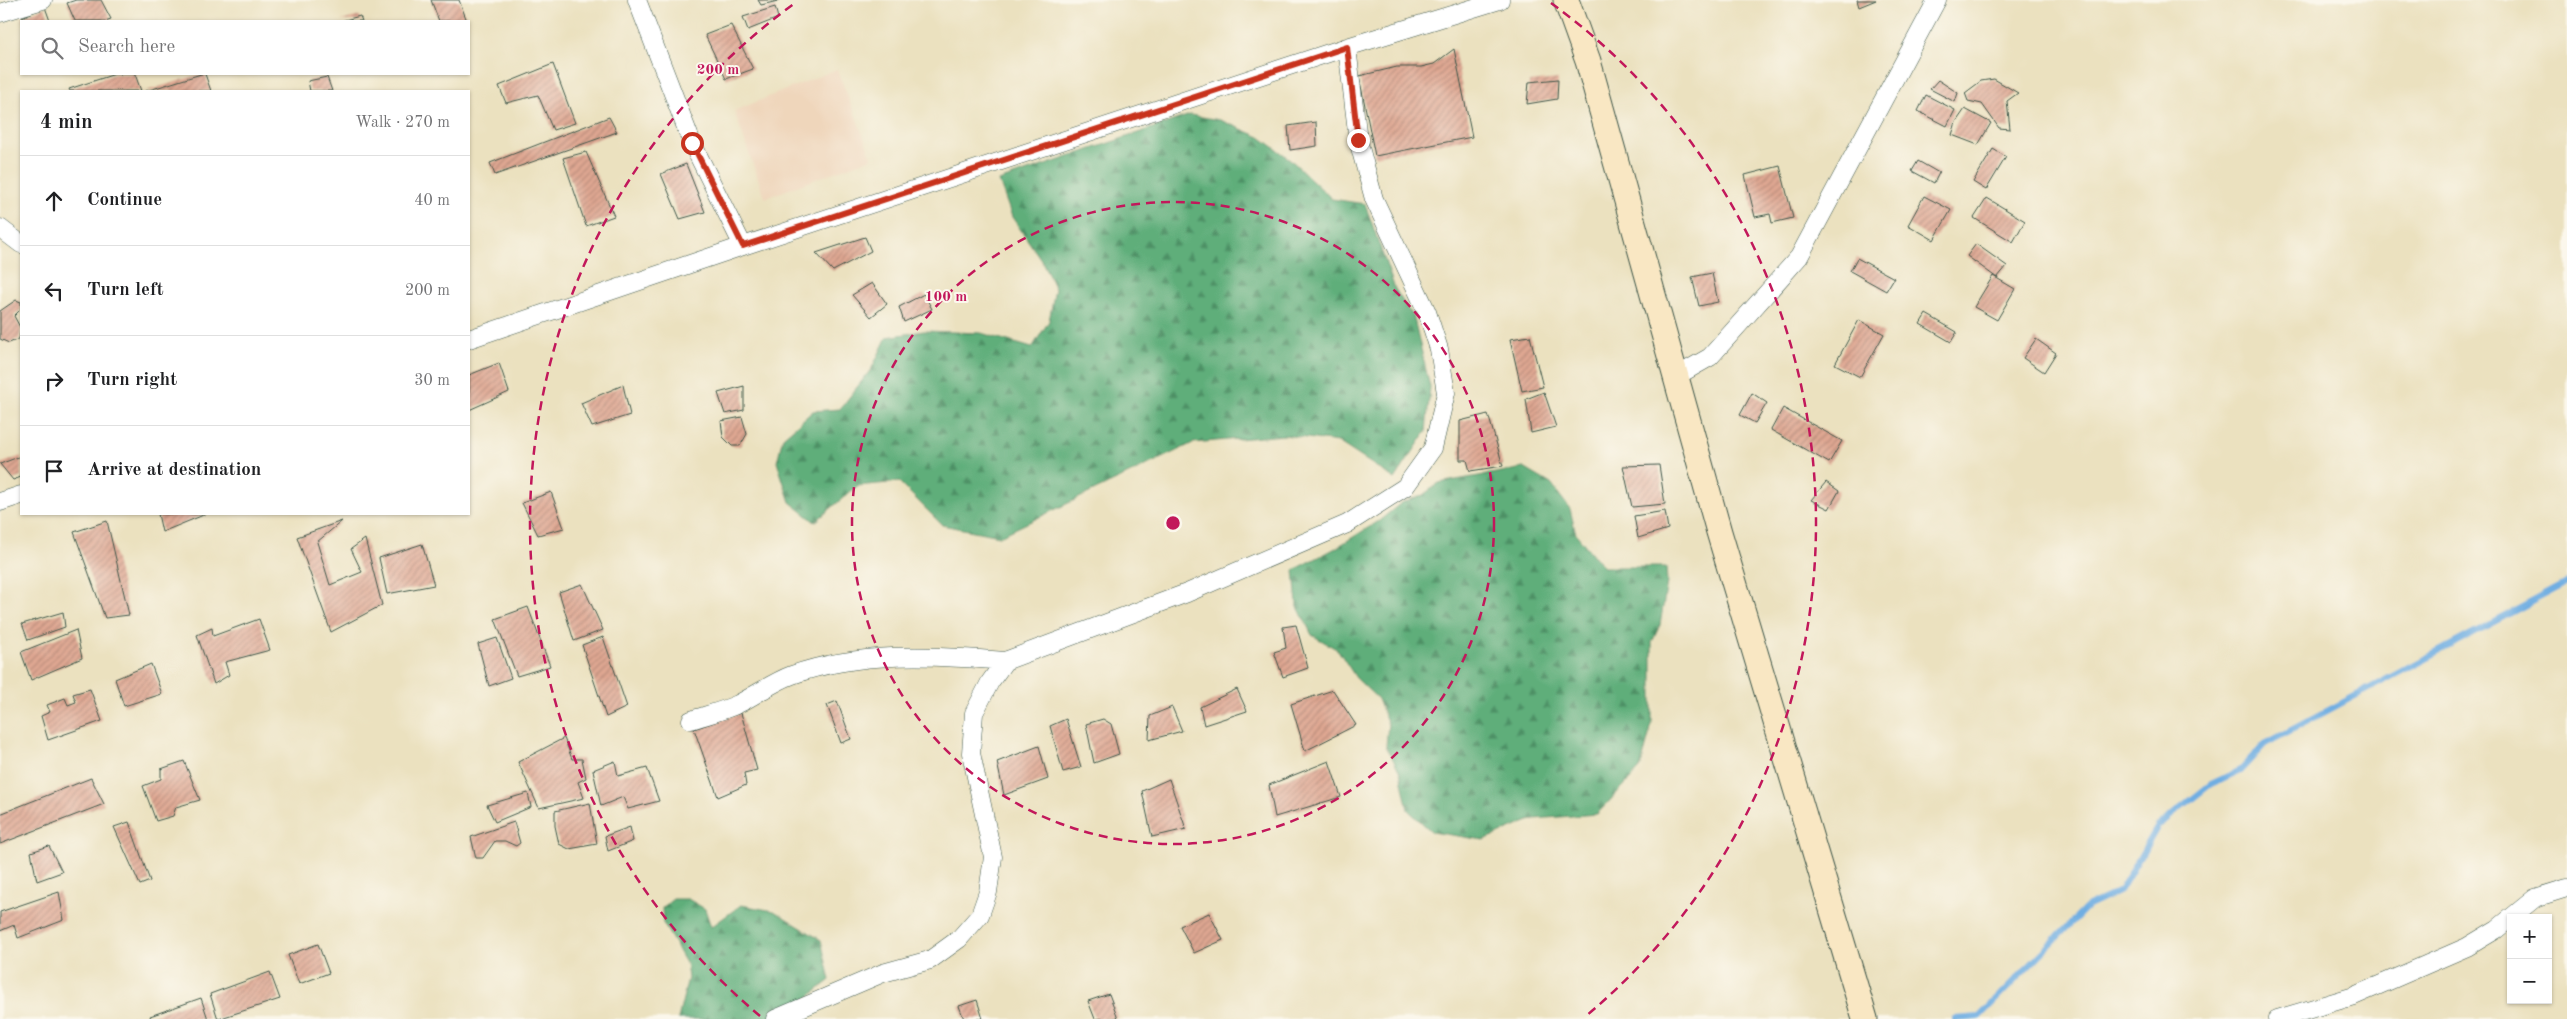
<!DOCTYPE html>
<html lang="en">
<head>
<meta charset="utf-8">
<style>
	body { margin:0; font-family:"Old Standard TT",serif; background:#f2f2f2; color:#202124 }
	.controls { position:absolute; right:15px; bottom:15px; display:grid; overflow:hidden; border-radius:0px; box-shadow:0 1px 4px #0004 }
	.controls button { width:45px; height:45px; display:grid; place-items:center; padding:0; border:0; border-bottom:1px solid #e0e0e0; background:#fff; color:#202124; font:25px sans-serif }
	.stop { position:absolute; width:15px; height:15px; margin:-11px; border:4px solid #c8321e; border-radius:50%; background:#fff }
	.stop.end { background:#c8321e; border-color:#fff; box-shadow:0 1px 5px #0008 }
	.list { margin:0; padding:0; list-style:none }
	h2 { display:flex; justify-content:space-between; align-items:center; height:65px; margin:0; padding:0 20px; font-size:21px }
	h2 small { font-size:16px; font-weight:400; color:#757577 }
	.list li { display:grid; grid-template-columns:32px 1fr auto; gap:15px; align-items:center; box-sizing:border-box; height:90px; padding:0 20px; border-top:1px solid #e0e0e0 }
	.list b { display:block; font-size:19px; white-space:nowrap }
	.list em { font-size:16px; font-style:normal; color:#757577 }
	.icon { flex:none; width:28px; height:28px; fill:none; stroke:currentColor; stroke-width:2; stroke-linecap:round; stroke-linejoin:round }
	.map { position:relative; flex:none; width:2567px; height:1019px; overflow:hidden }
	.search { position:absolute; background:#fff; box-shadow:0 1px 4px #0004; left:20px; top:20px; width:450px; height:55px; display:flex; align-items:center; gap:12px; box-sizing:border-box; padding:0 18px; border-radius:0px; color:#757577; font-size:19px }
	.panel { position:absolute; background:#fff; box-shadow:0 1px 4px #0004; left:20px; top:90px; width:450px; height:425px; border-radius:0px }
	.map>svg:first-child { display:block }
	.built { fill:#efd6bb }
	.forest { fill:url(#forest-firs); stroke:#3e7657 }
	.lines { fill:none; stroke-linecap:round; stroke-linejoin:round }
	.stream { stroke:#6faee2; stroke-width:6 }
	.building { fill:url(#building-hatch) }
	.minor-casing { stroke:#3e5649; stroke-width:19 }
	.secondary-casing { stroke:#3e5649; stroke-width:27 }
	.minor { stroke:#fff; stroke-width:18 }
	.secondary { stroke:#f9e7c3; stroke-width:25 }
	.route { stroke:#c8321e; stroke-width:6 }
	.ring { fill:none; stroke:#c2185b; stroke-width:2.5; stroke-dasharray:9 6 }
	.centre { fill:#c2185b; stroke:#fbf7ec; stroke-width:2.5 }
	.ring-label { font-size:15px; text-anchor:middle; font-weight:bold; fill:#c2185b; stroke:#fbf7ec; stroke-width:4; stroke-linejoin:round; paint-order:stroke }
</style>
</head>
<body>
<div class="map">
<svg width="2567" height="1019" viewBox="0 0 2567 1019">
	<defs>
		<pattern id="forest-firs" width="22" height="20" patternUnits="userSpaceOnUse" patternTransform="scale(1.25)"><rect width="22" height="20" fill="#5eae7a"/><path d="M5 1l3.5 6h-7zM16 11l3.5 6h-7z" fill="#4d8f65"/></pattern>
		<pattern id="building-hatch" width="6" height="6" patternUnits="userSpaceOnUse" patternTransform="scale(1.25)"><rect width="6" height="6" fill="#dfa792"/><path d="M-1 1l2-2M0 6l6-6M5 7l2-2" fill="none" stroke="#b48978"/></pattern>
	</defs>
	<rect width="100%" height="100%" fill="#fbf7ec"/>
	<filter id="ink" filterUnits="userSpaceOnUse"><feTurbulence type="fractalNoise" baseFrequency=".02" numOctaves="2"/><feDisplacementMap in="SourceGraphic" scale="10" xChannelSelector="R" yChannelSelector="G"/><feConvolveMatrix kernelMatrix="1 2 1 2 8 2 1 2 1" color-interpolation-filters="sRGB"/></filter>
	<filter id="wash" filterUnits="userSpaceOnUse"><feTurbulence type="fractalNoise" baseFrequency=".0096" numOctaves="4" result="noise"/><feDisplacementMap in="SourceGraphic" scale="20" xChannelSelector="R" yChannelSelector="G"/><feGaussianBlur stdDeviation="1.12" result="paint"/><feColorMatrix in="noise" values="0 0 0 0 0 0 0 0 0 0 0 0 0 0 0 0 0 1.4 0 .05"/><feComposite in="paint" operator="in"/></filter>
	<g filter="url(#wash)">
		<rect width="100%" height="100%" fill="#ebe1bf"/>
		<!-- built -->
		<path class="built" d="M837,69L872,158L765,198L734,111Z"/>
		<!-- forest -->
		<path class="forest" d="M1190,115L1220,120L1260,137L1290,159L1332,199L1365,204L1395,289L1414,319L1430,387L1426,432L1395,479L1338,442L1284,435L1193,443L1000,536L942,525L899,482L857,486L815,522L790,502L777,462L783,437L813,411L840,409L872,368L887,337L924,331L981,333L1032,348L1049,321L1055,289L1042,261L1012,217L999,181Z
			M1524,468L1551,484L1570,509L1576,534L1603,567H1666L1667,582L1660,625L1652,642V724L1640,769L1597,814L1534,819L1484,840L1432,832L1408,810L1400,772L1386,746L1388,724L1378,699L1356,678L1338,650L1312,635L1297,605L1294,570L1334,549L1379,521L1401,503L1423,495L1439,483Z
			M673,899H688L705,909L711,927L741,905L774,911L821,940L830,980L781,1019H678L688,978L686,963L663,923L662,908Z"/>
		<g class="lines">
			<!-- stream -->
			<path class="stream" d="M1955,1019L1979,1017L2088,906L2120,891L2158,826L2211,784L2241,770L2265,744L2567,583"/>
		</g>
		<g id="blocks">
			<!-- building -->
			<path class="building" d="M76,0H101L111,19L105,21H75L67,3Z
				M431,0H459L467,21H439Z
				M758,0H778V1L761,5Z
				M1857,0H1876L1859,7Z
				M45,7L50,21H23L22,17Z
				M775,7L778,18L748,30L743,17Z
				M360,16L362,21H341Z
				M731,25L753,69L726,79L705,35Z
				M1454,49L1472,137L1375,156L1359,76L1397,67H1421L1434,64Z
				M553,64L575,123L553,130L538,95L506,103L499,86Z
				M115,74H135L141,91H70L69,89Z
				M201,74H205L211,91H146Z
				M327,77L332,91H310L308,81Z
				M1558,79L1557,99L1527,104L1529,82Z
				M1994,79L2018,93L2007,101L2010,129L1999,128L1982,104L1968,101L1965,93L1981,81Z
				M1938,80L1958,93L1955,102L1930,89Z
				M1926,95L1955,110L1947,126L1918,111Z
				M1965,109L1991,123L1978,145L1952,135L1956,122Z
				M609,117L617,132L495,175L490,163Z
				M1316,122L1317,146L1290,150L1288,126Z
				M1993,149L2006,157L1986,190L1973,182Z
				M586,152L614,216L586,226L563,158Z
				M1918,161L1939,173L1934,183L1912,171Z
				M686,164L705,212L680,219L661,174Z
				M1780,166L1793,218L1772,223L1770,214L1755,217L1745,175Z
				M1924,196L1951,210L1934,240L1908,225Z
				M1987,198L2025,221L2013,242L1974,218Z
				M865,237L871,251L833,271L816,253Z
				M1976,244L2007,266L1997,278L1967,256Z
				M1857,258L1894,278L1886,291L1850,271Z
				M1712,273L1718,302L1699,306L1692,277Z
				M1993,276L2015,289L1997,320L1974,307Z
				M872,283L887,304L871,317L852,295Z
				M924,294L932,309L904,322L899,307Z
				M16,300L21,302V309L14,316L21,329L19,339L9,343L0,339V311Z
				M1926,314L1957,332L1951,342L1920,324Z
				M1859,320L1884,334L1860,377L1835,364Z
				M1530,336L1543,387L1522,391L1510,339Z
				M2036,339L2056,353L2044,372L2023,358Z
				M499,363L509,392L469,410V375Z
				M623,385L630,415L592,427L581,403Z
				M744,386V410L725,414L718,393Z
				M1544,392L1556,427L1531,433L1526,399Z
				M1752,393L1767,403L1755,423L1740,415Z
				M1783,408L1842,441L1829,463L1771,430Z
				M1488,414L1503,466L1470,471L1467,460H1460V421Z
				M742,417L747,434L740,446H732L723,437L721,421Z
				M21,456V477L13,480L0,464Z
				M1659,465L1665,504L1632,507L1623,466Z
				M1826,482L1839,491L1829,509L1811,500Z
				M551,492L564,528L538,535L522,503Z
				M1665,511L1668,529L1638,538L1634,516Z
				M158,514H206L162,532Z
				M107,521L129,615L105,618L74,532Z
				M342,521L317,542L330,585L362,572L351,549L365,539L382,605L331,632L297,537Z
				M422,544L434,585L387,594L379,558Z
				M582,584L603,630L574,641L559,592Z
				M528,607L550,666L517,676L495,619Z
				M63,612L65,627L28,640L22,624Z
				M259,619L270,650L225,662L229,675L214,684L197,635L212,628L213,636Z
				M1296,625L1308,668L1283,677L1274,652L1286,648L1283,627Z
				M76,630L82,658L31,680L21,652Z
				M603,637L627,707L606,717L582,645Z
				M497,638L511,678L489,686L478,644Z
				M151,664L162,694L124,706L115,679Z
				M90,689L102,721L48,740L41,716L50,712L47,705L65,698L68,705L76,702L73,694Z
				M1237,689L1247,711L1204,725L1200,707Z
				M1333,690L1356,725L1305,751L1291,704Z
				M837,701L851,739L841,743L827,705Z
				M1172,707L1182,731L1149,740L1150,716Z
				M741,713L757,770L744,773L746,785L718,797L694,729Z
				M1066,719L1081,767L1063,772L1050,726Z
				M1103,719L1111,724L1119,754L1094,763L1086,724Z
				M564,738L572,759H582L586,778L578,782L584,798L539,808L518,762Z
				M1039,746L1048,779L1004,795L997,762Z
				M184,761L200,800L176,807L173,816L156,821L143,786L161,779V769Z
				M615,761L618,776L647,768L659,801L628,809L623,797L601,806L593,770Z
				M1329,761L1341,797L1275,817L1269,785Z
				M91,778L104,804L0,844V814Z
				M1169,779L1186,829L1152,837L1142,791Z
				M528,793L531,807L495,822L487,805Z
				M590,803L597,844L569,849L559,844L555,826V811Z
				M129,822L150,881L140,885L114,827Z
				M514,822L520,843L516,846L505,841H495L483,858H476L471,837Z
				M630,827L633,841L608,851L605,836Z
				M49,846L62,872L37,881L31,852Z
				M59,892L64,920L18,938L14,925L0,931V912Z
				M1209,913L1223,940L1194,953L1180,926Z
				M318,944L329,973L299,984L288,955Z
				M270,972L280,999L218,1019L210,994Z
				M1109,994L1118,1018L1095,1019L1088,1001Z
				M201,998L208,1019H151L150,1016Z
				M977,1000L983,1019H964L959,1006Z"/>
		</g>
	</g>
	<g filter="url(#ink)">
		<use href="#blocks" fill-opacity="0" stroke="#3e5649" stroke-width="1"/>
		<g class="lines">
			<!-- minor casing -->
			<g class="minor-casing">
				<path id="minor" d="M637,0L692,143L743,246
					M0,13L43,0
					M0,228L21,244
					M469,339L743,246L1347,47L1500,0
					M1675,377L1710,357L1799,257L1937,0
					M0,502L21,495
					M691,720C706,715 723,711 738,704C756,695 773,682 792,675C859,651 935,655 1005,661
					M775,1019L883,973L930,960L959,939L980,915L988,892L993,857L971,753L974,713L990,682L1005,661L1187,593L1347,524L1405,487L1433,448L1446,393L1439,349L1427,312L1374,199L1358,140L1347,47
					M2277,1019L2354,996L2467,947L2497,929L2535,898L2567,888"/>
			</g>
			<!-- secondary casing -->
			<g class="secondary-casing">
				<path id="secondary" d="M1566,0L1588,61L1719,532L1865,1019"/>
			</g>
			<!-- minor -->
			<use href="#minor" class="minor"/>
			<!-- secondary -->
			<use href="#secondary" class="secondary"/>
		</g>
	</g>
	<g class="lines" filter="url(#ink)">
		<!-- route -->
		<path class="route" d="M692,143L743,246L1347,47L1358,140"/>
	</g>
	<!-- distance rings -->
	<g class="ring">
		<circle cx="1173" cy="523" r="321"/>
		<path d="M760 1016A643 643 0 0 1 795 3M1551 3A643 643 0 0 1 1586 1016"/>
	</g>
	<circle cx="1173" cy="523" r="8" class="centre"/>
	<g class="ring-label">
		<text x="718" y="74">200 m</text>
		<text x="946" y="301">100 m</text>
	</g>
</svg>
<div class="controls">
<button>+</button>
<button>−</button>
</div>
<div class="stop" style="left:692px;top:143px"></div>
<div class="stop end" style="left:1358px;top:140px"></div>
<div class="search"><svg class="icon" aria-label="search" viewBox="0 0 24 24"><circle cx="10" cy="10" r="6"/><path d="M15 15l6 6"/></svg>Search here</div>
<section class="panel">
<h2>4 min<small>Walk · 270 m</small></h2>
<ul class="list">
<li><svg class="icon" aria-label="ahead" viewBox="0 0 24 24"><path d="M12 20V5M6 11l6-6 6 6"/></svg><div><b>Continue</b></div><em>40 m</em></li>
<li><svg class="icon" aria-label="left" viewBox="0 0 24 24"><path d="M17 20v-9H6M10 6l-5 5 5 5"/></svg><div><b>Turn left</b></div><em>200 m</em></li>
<li><svg class="icon" aria-label="right" viewBox="0 0 24 24"><path d="M7 20v-9h11M14 6l5 5-5 5"/></svg><div><b>Turn right</b></div><em>30 m</em></li>
<li><svg class="icon" aria-label="arrive" viewBox="0 0 24 24"><path d="M6 21V4h12l-3 4 3 4H6"/></svg><div><b>Arrive at destination</b></div></li>
</ul>
</section>
</div>
</body>
</html>
